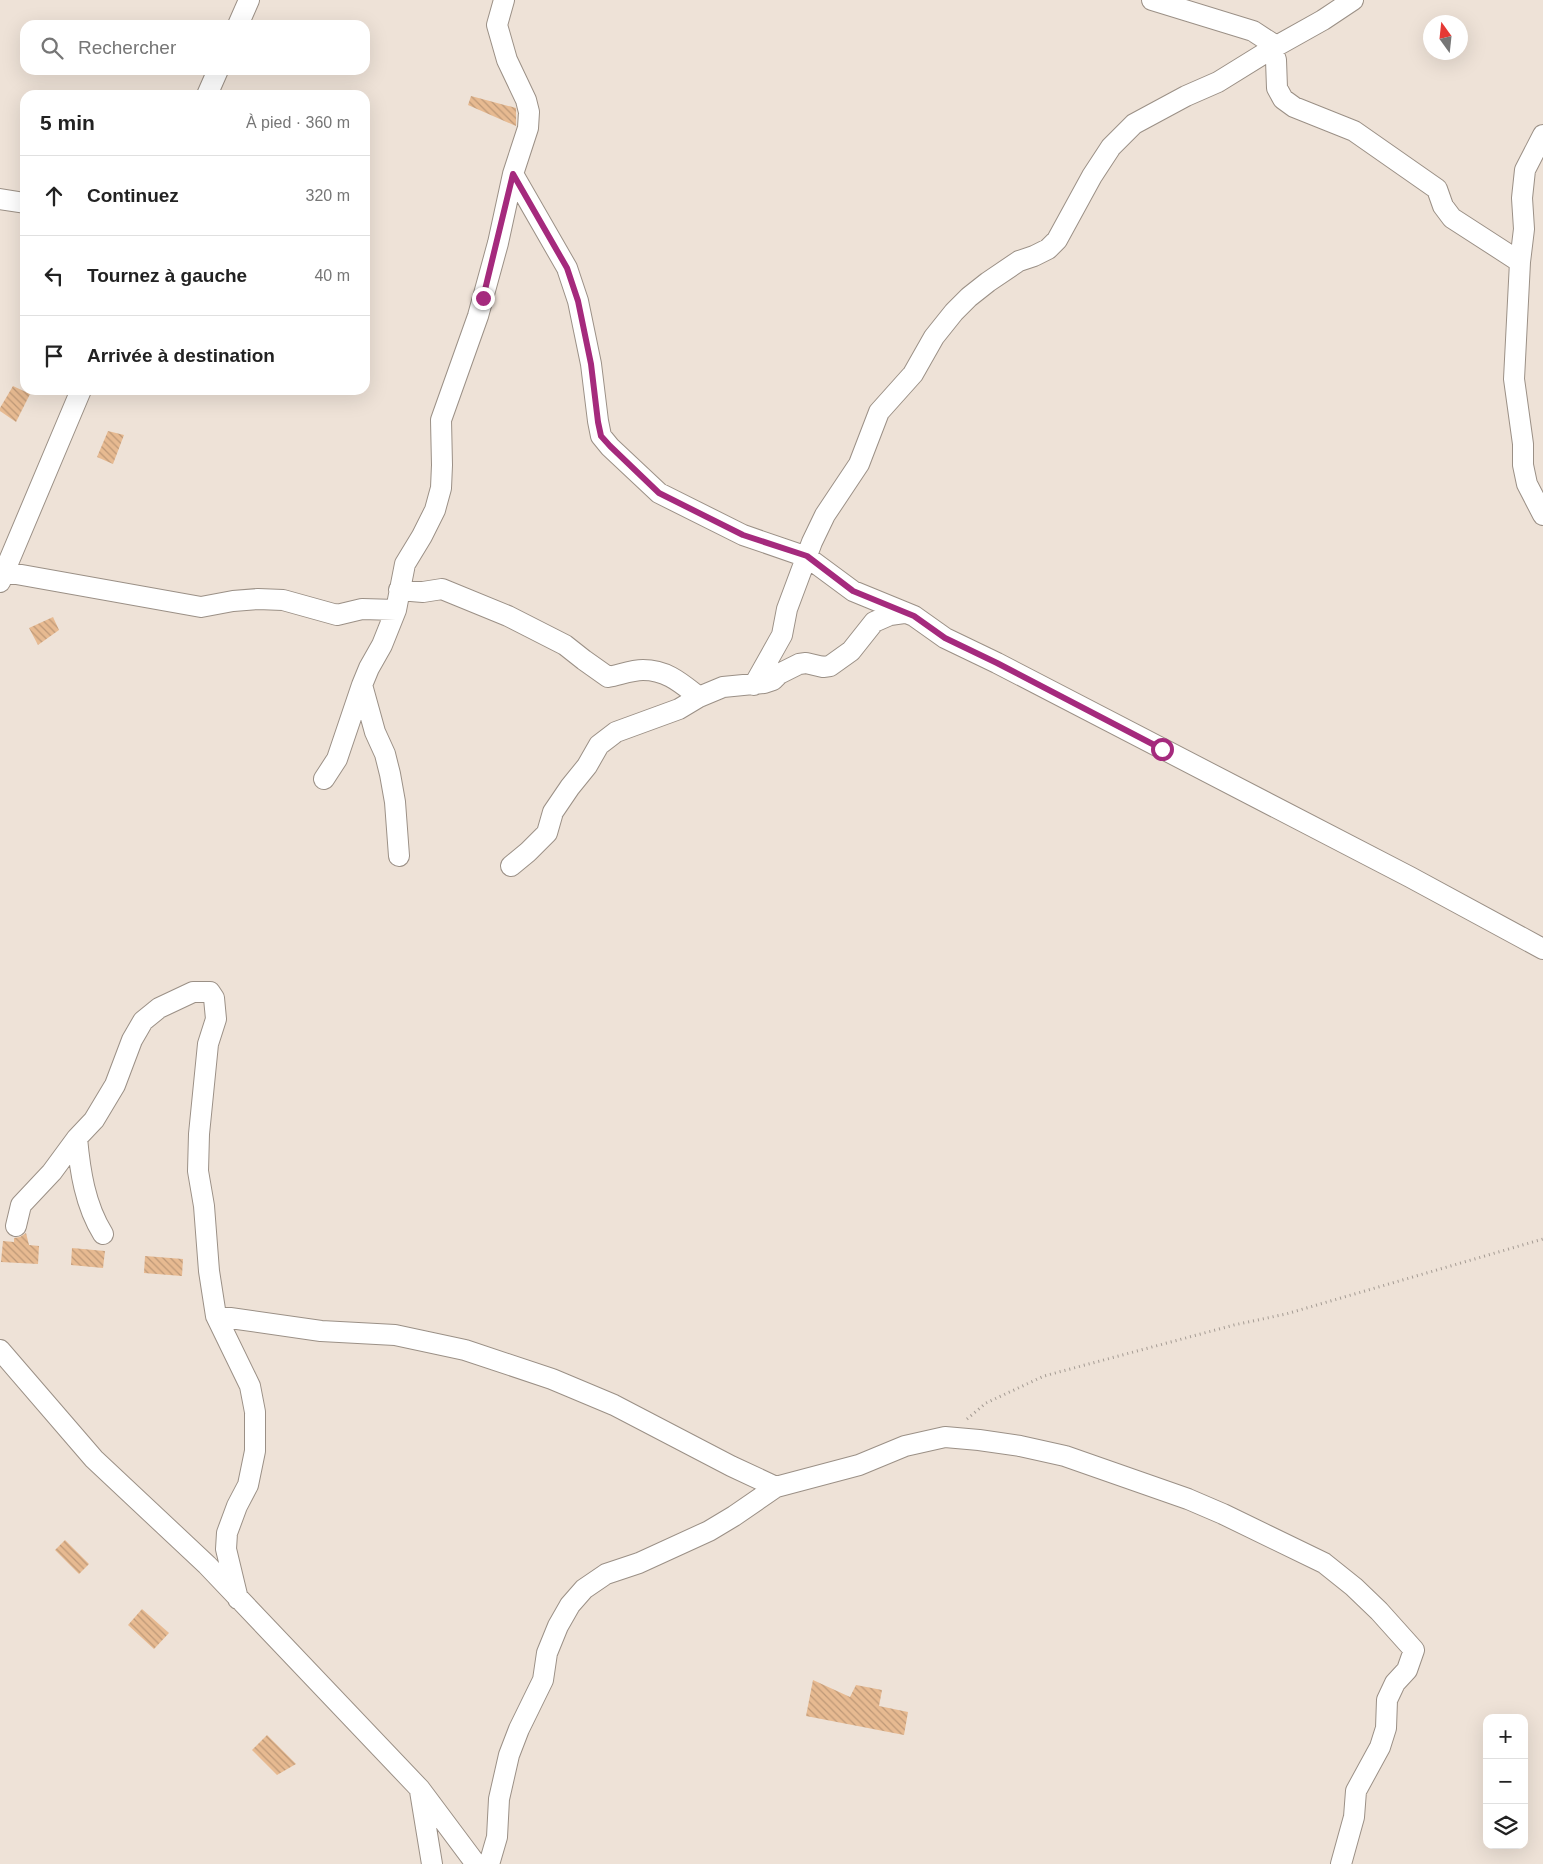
<!DOCTYPE html>
<html lang="fr">
<head>
<meta charset="utf-8">
<style>
	body { margin:0; font-family:Helvetica,sans-serif; background:#f2f2f2; color:#222 }
	.controls { position:absolute; right:15px; bottom:15px; display:grid; overflow:hidden; border-radius:10px; box-shadow:0 5px 20px #0002 }
	.controls button { width:45px; height:45px; display:grid; place-items:center; padding:0; border:0; border-bottom:1px solid #e0e0e0; background:#fff; color:#222; font:25px sans-serif }
	.compass { position:absolute; left:1423px; top:15px; width:45px; height:45px; border-radius:50%; background:#fff; box-shadow:0 5px 20px #0002; rotate:345deg }
	.stop { position:absolute; width:15px; height:15px; margin:-11px; border:4px solid #a52a7d; border-radius:50%; background:#fff }
	.stop.end { background:#a52a7d; border-color:#fff; box-shadow:0 1px 5px #0008 }
	.list { margin:0; padding:0; list-style:none }
	h2 { display:flex; justify-content:space-between; align-items:center; height:65px; margin:0; padding:0 20px; font-size:21px }
	h2 small { font-size:16px; font-weight:400; color:#767676 }
	.list li { display:grid; grid-template-columns:32px 1fr auto; gap:15px; align-items:center; box-sizing:border-box; height:80px; padding:0 20px; border-top:1px solid #e0e0e0 }
	.list b { display:block; font-size:19px; white-space:nowrap }
	.list em { font-size:16px; font-style:normal; color:#767676 }
	.icon { flex:none; width:28px; height:28px; fill:none; stroke:currentColor; stroke-width:2; stroke-linecap:round; stroke-linejoin:round }
	.map { position:relative; flex:none; width:1543px; height:1864px; overflow:hidden }
	.search { position:absolute; background:#fff; box-shadow:0 5px 20px #0002; left:20px; top:20px; width:350px; height:55px; display:flex; align-items:center; gap:12px; box-sizing:border-box; padding:0 18px; border-radius:15px; color:#767676; font-size:19px }
	.panel { position:absolute; background:#fff; box-shadow:0 5px 20px #0002; left:20px; top:90px; width:350px; height:305px; border-radius:15px }
	.map>svg:first-child { display:block }
	.building { fill:url(#building-back-hatch) }
	.lines { fill:none; stroke-linecap:round; stroke-linejoin:round }
	.street-casing { stroke:#9b9086; stroke-width:22 }
	.path { stroke:#a49b93; stroke-width:3; stroke-dasharray:1 4; stroke-linecap:butt }
	.street { stroke:#fff; stroke-width:20 }
	.route { stroke:#a52a7d; stroke-width:6 }
</style>
</head>
<body>
<div class="map">
<svg width="1543" height="1864" viewBox="0 0 1543 1864">
	<defs>
		<pattern id="building-back-hatch" width="6" height="6" patternUnits="userSpaceOnUse" patternTransform="scale(1.25)"><rect width="6" height="6" fill="#e7ba91"/><path d="M-1 5l2 2M0 0l6 6M5-1l2 2" fill="none" stroke="#bd9877"/></pattern>
	</defs>
	<rect width="100%" height="100%" fill="#eee2d7"/>
	<!-- building -->
	<path class="building" d="M471,96L516,108V126L468,105Z
		M13,386L30,394L16,422L0,411V408Z
		M108,431L124,435L113,464L97,457Z
		M53,617L59,630L38,645L29,628Z
		M26,1233L29,1245L39,1246L38,1264L1,1262L3,1241L14,1242V1238L20,1237Z
		M72,1248L105,1251L103,1268L71,1265Z
		M145,1256L183,1259L182,1276L144,1273Z
		M65,1540L89,1564L79,1574L55,1550Z
		M142,1609L169,1633L154,1649L128,1625Z
		M813,1680L850,1697L856,1685L882,1690L879,1706L908,1712L904,1735L806,1716Z
		M267,1735L296,1764L277,1775L252,1750Z"/>
	<g class="lines">
		<!-- street casing -->
		<g class="street-casing">
			<path id="street" d="M1152,0L1253,31L1270,42L1276,60L1277,88L1283,99L1294,107L1354,131L1437,189L1443,206L1452,218L1520,262
				M238,25L249,0
				M207,95L218,70
				M1543,135L1525,170L1522,198L1524,229L1520,262L1514,379L1523,444V465L1527,484L1543,515
				M513,174L567,268L578,301L591,364L598,421L601,436L610,447L659,493L743,535L807,557L853,591L914,616L945,638L997,663L1410,877L1543,949
				M0,199L25,203
				M5,572L201,607L233,601L258,599L283,600L337,615L362,609L396,610
				M0,582L81,390
				M399,590L423,592L442,589L508,616L565,645L584,660L608,677C619,675 632,670 643,670C667,670 681,683 699,697
				M754,685L782,635L787,609L812,542L825,515L859,464L879,412L913,374L934,337L954,312L969,297L988,282L1019,261L1034,256L1048,249L1057,240L1092,176L1111,147L1134,124L1186,96L1218,82L1273,48L1323,20L1353,0
				M324,779L337,759L362,685
				M399,856L395,802L390,774L385,754L375,732L362,685L369,668L382,645L396,610L405,564L422,536L435,510L441,488L442,465L441,420L478,316L498,243L513,174L528,128L529,112L526,100L507,60L497,25L504,0
				M511,866L528,852L547,833L553,812L570,787L587,766L599,745L616,732L679,709L699,697L723,687L764,683L773,680L779,674L799,664L806,663L823,667L830,666L851,651L874,622L890,615L904,613
				M16,1226L21,1205L52,1172L77,1138
				M103,1234C85,1205 80,1171 77,1138L94,1120L115,1085L132,1040L143,1021L159,1008L193,992H210L214,998L216,1019L208,1044L199,1134L198,1171L204,1206L209,1271L216,1316L250,1386L255,1412V1451L248,1485L237,1506L227,1533L226,1549L238,1599
				M216,1316L321,1331L395,1335L465,1350L552,1379L614,1405L731,1466L776,1487
				M0,1350L94,1459L207,1565L420,1789L476,1864
				M420,1791L432,1864
				M486,1864L490,1861L497,1837L499,1799L509,1755L519,1729L543,1680L547,1653L558,1626L570,1605L584,1589L606,1574L639,1563L709,1531L734,1516L776,1487L859,1465L905,1446L945,1437L979,1440L1020,1446L1065,1456L1188,1499L1223,1514L1324,1563L1354,1587L1379,1611L1414,1650L1407,1670L1395,1683L1387,1700L1386,1728L1380,1747L1356,1791L1354,1817L1341,1864"/>
		</g>
		<!-- path -->
		<path class="path" d="M967,1419L986,1403L1044,1376L1234,1325L1286,1314L1543,1239"/>
		<!-- street -->
		<use href="#street" class="street"/>
	</g>
	<g class="lines">
		<!-- route -->
		<path class="route" d="M483,298L513,174L567,268L578,301L591,364L598,422L601,436L610,446L659,493L743,535L807,556L853,591L914,616L945,638L997,663L1162,749"/>
	</g>
</svg>
<div class="controls">
<button>+</button>
<button>−</button>
<button><svg class="icon" aria-label="layers" viewBox="0 0 24 24"><path d="M12 4l9 5-9 5-9-5zM3 14l9 5 9-5"/></svg></button>
</div>
<svg class="compass" viewBox="-18 -18 36 36"><path d="M0-13l5 13h-10z" fill="#e53935"/><path d="M0 13l5-13h-10z" fill="#767676"/></svg>
<div class="stop" style="left:1162px;top:749px"></div>
<div class="stop end" style="left:483px;top:298px"></div>
<div class="search"><svg class="icon" aria-label="search" viewBox="0 0 24 24"><circle cx="10" cy="10" r="6"/><path d="M15 15l6 6"/></svg>Rechercher</div>
<section class="panel">
<h2>5 min<small>À pied · 360 m</small></h2>
<ul class="list">
<li><svg class="icon" aria-label="ahead" viewBox="0 0 24 24"><path d="M12 20V5M6 11l6-6 6 6"/></svg><div><b>Continuez</b></div><em>320 m</em></li>
<li><svg class="icon" aria-label="left" viewBox="0 0 24 24"><path d="M17 20v-9H6M10 6l-5 5 5 5"/></svg><div><b>Tournez à gauche</b></div><em>40 m</em></li>
<li><svg class="icon" aria-label="arrive" viewBox="0 0 24 24"><path d="M6 21V4h12l-3 4 3 4H6"/></svg><div><b>Arrivée à destination</b></div></li>
</ul>
</section>
</div>
</body>
</html>
